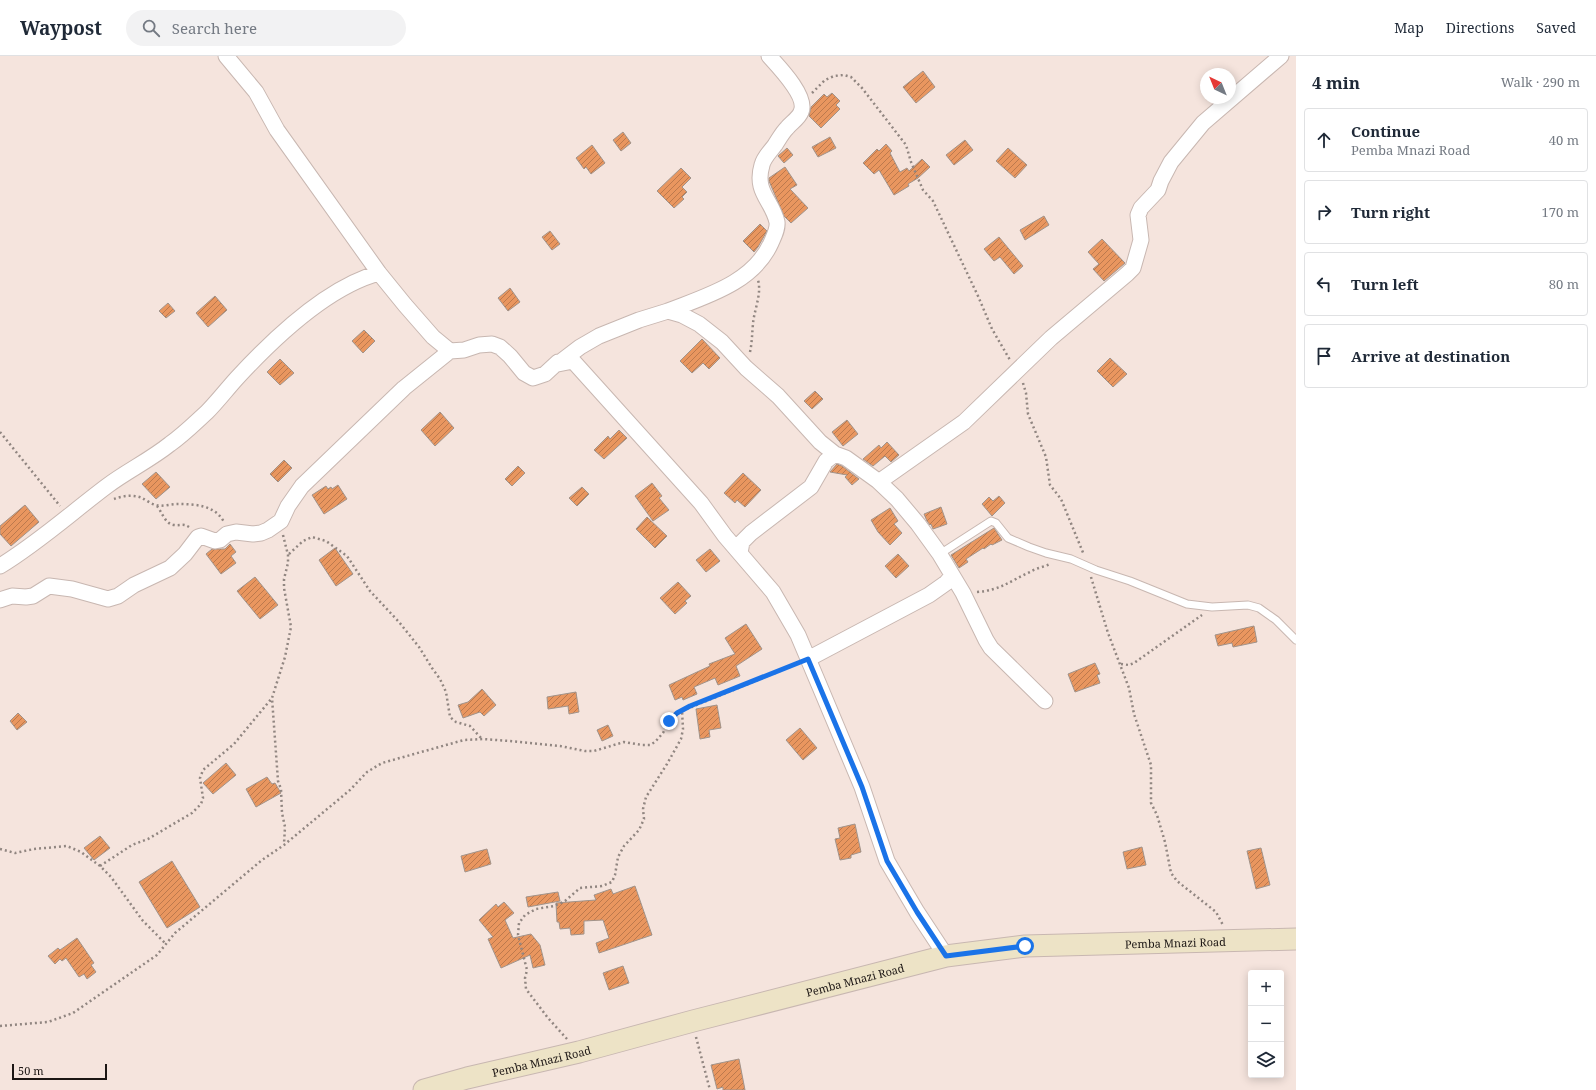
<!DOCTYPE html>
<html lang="en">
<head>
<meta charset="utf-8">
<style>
	body { margin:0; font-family:"Noto Serif",serif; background:#f2f2f3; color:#1f2937 }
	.controls { position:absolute; right:12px; bottom:12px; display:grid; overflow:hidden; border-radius:4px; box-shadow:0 2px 10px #0003 }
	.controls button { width:36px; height:36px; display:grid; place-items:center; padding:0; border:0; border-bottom:1px solid #e0e1e3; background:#fff; color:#1f2937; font:20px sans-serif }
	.compass { position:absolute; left:1200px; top:12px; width:36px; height:36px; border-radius:50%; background:#fff; box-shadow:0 2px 10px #0003; rotate:317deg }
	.scale { position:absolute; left:12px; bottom:10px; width:95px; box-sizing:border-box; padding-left:4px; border:2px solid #1c1614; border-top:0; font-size:11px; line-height:14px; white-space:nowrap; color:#1c1614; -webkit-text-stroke:3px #f5e4dd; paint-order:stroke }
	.stop { position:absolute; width:12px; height:12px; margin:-9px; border:3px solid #1a73e8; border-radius:50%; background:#fff }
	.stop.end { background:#1a73e8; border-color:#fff; box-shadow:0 1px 4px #0008 }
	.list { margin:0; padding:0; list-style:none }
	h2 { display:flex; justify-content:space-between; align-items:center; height:52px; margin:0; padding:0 16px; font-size:17px }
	h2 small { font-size:13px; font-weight:400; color:#747a83 }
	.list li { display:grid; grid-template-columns:26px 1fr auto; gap:12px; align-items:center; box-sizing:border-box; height:64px; margin:0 8px 8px; padding:0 8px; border:1px solid #e0e1e3; border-radius:4px }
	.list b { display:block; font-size:15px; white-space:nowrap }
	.list p { margin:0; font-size:13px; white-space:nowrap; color:#747a83 }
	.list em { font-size:13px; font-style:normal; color:#747a83 }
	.icon { flex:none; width:22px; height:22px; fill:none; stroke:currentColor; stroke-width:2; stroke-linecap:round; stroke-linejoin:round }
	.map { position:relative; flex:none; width:1296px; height:1034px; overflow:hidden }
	header { display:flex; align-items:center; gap:24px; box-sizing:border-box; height:56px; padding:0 20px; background:#fff; border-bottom:1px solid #e0e1e3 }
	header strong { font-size:19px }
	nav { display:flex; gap:22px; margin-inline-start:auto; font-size:14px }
	.search { width:280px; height:36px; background:#f2f2f3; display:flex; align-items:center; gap:10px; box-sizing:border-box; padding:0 14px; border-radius:22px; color:#747a83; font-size:15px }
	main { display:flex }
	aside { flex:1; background:#fff }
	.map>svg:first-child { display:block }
	.building { fill:url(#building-hatch); stroke:#a1938a }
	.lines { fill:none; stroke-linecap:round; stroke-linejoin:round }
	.service-casing { stroke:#c8b7b1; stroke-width:9 }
	.minor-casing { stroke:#c8b7b1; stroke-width:17 }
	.secondary-casing { stroke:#c8b7b1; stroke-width:23 }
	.path { stroke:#918681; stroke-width:2.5; stroke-dasharray:2 3; stroke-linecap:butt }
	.service { stroke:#fff; stroke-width:7 }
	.minor { stroke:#fff; stroke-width:15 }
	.secondary { stroke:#ede3c6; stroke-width:21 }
	.route { stroke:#1a73e8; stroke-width:5 }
	.labels { text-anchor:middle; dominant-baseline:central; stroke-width:3; stroke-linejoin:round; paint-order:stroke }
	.street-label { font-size:11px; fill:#1c1614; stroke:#f5e4dd }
</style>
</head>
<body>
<header>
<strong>Waypost</strong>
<div class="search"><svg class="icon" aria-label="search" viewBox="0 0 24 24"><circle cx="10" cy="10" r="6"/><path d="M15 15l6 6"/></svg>Search here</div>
<nav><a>Map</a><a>Directions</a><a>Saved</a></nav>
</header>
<main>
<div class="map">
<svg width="1296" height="1034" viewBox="0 0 1296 1034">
	<defs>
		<pattern id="building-hatch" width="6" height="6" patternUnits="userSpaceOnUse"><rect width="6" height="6" fill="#e9965f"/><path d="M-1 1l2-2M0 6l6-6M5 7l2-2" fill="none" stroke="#bc794d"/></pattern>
	</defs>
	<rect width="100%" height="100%" fill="#f5e4dd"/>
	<!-- building -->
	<path class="building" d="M923,15L935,31L916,47L903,31Z
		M832,37L840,45L836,49L840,53L821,72L809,60L811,51L824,38L827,41Z
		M623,76L631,87L621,95L613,84Z
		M830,81L836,92L818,101L812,91Z
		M965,84L973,94L954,109L946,99Z
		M886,88L892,95L890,97L900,116L907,112L909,115L922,103L930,111L918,122L908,128L909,130L894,139L879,114L874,118L863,107L877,93L879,95Z
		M592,89L605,107L591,118L586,111L584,113L576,102Z
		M787,92L793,99L784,107L778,100Z
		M1008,92L1027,109L1015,122L996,105Z
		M785,111L797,129L790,133L808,152L791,167L784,160L769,125V122Z
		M681,112L691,122L682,131L687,136L682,141L684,143L674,152L657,135Z
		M1044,160L1049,169L1025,184L1020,174Z
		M760,168L767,175L758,191L754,196L743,185Z
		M550,175L560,188L552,194L542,181Z
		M999,181L1023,210L1014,218L1000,201L994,205L984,193Z
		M1102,183L1125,207L1104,225L1093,213L1099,208L1088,196Z
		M510,232L520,246L508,255L498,242Z
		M215,240L227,254L208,271L196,257Z
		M168,247L175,255L166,262L159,255Z
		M364,274L375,285L363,297L352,285Z
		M702,283L720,302L709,313L703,307L692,317L680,305Z
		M1110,302L1127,318L1113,331L1097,315Z
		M280,303L294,317L280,329L267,316Z
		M815,335L823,343L812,353L804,345Z
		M440,356L454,372L435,390L421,374Z
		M847,364L858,378L843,390L832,376Z
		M619,374L627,382L604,403L594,394L608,380L610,383Z
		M887,386L899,399L891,406L885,400L873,410L863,403L879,389L881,392Z
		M284,404L292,412L278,426L270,418Z
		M837,408L842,410L859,423L852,429L845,421L847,419L830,416Z
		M518,410L525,417L512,430L505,423Z
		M156,416L170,431L156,443L142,428Z
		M743,417L761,434L745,451L737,444L735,447L724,437Z
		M652,427L662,440L659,442L669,454L653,465L635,440Z
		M338,429L347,443L324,458L312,439L326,430L328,433L331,431L332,433Z
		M582,431L589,438L577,450L569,442Z
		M999,440L1005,447L992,460L982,448L989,441L993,445Z
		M25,449L39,466L11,490L0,478V470Z
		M941,451L947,468L933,473L931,468L930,469L927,465L924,458Z
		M890,452L898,465L894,468L902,477L890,489L878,476L871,464Z
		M647,461L667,480L655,492L636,473Z
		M994,472L1002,484L992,489L991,488L984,493L983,492L966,503L968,506L959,512L951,499Z
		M230,488L236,496L231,500L236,507L221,518L206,498L212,493H225Z
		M335,492L353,518L336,530L319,504Z
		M710,493L720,505L706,516L696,504Z
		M898,498L909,510L896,522L885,510Z
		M255,521L278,549L260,563L237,535Z
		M678,526L691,540L685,545L687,547L675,558L660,542Z
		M746,568L762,593L736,610L740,620L718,629L715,622L694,631L697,638L683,644L682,641L675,644L669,629L710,610L709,608L735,598L725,582Z
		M1254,570L1257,586L1233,591L1232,587L1218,590L1215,579Z
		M1095,607L1100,618L1097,619L1100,627L1075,636L1068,618Z
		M482,633L496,649L484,660L480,656L463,662L458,649L468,646Z
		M576,636L579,656L569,658L568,650L548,653L547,641Z
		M717,649L721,672L709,674L710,681L700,683L696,653Z
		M18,657L27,666L17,674L10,665Z
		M608,669L613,680L602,685L597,674Z
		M800,672L817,692L803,704L786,684Z
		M226,707L236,719L213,738L203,727Z
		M267,721L272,728L275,727L281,737L256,751L246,733Z
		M855,768L861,796L851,799V802L840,804L835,783L840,782L838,772Z
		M100,780L110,792L94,804L84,792Z
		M1142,791L1146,809L1127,813L1123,796Z
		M1261,792L1270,829L1256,833L1247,795Z
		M487,793L491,808L465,816L461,800Z
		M172,805L200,851L167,872L139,826Z
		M635,830L652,879L599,897L596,887L609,882L603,864L584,865V878L571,879L570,872L560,873L559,866H557L556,847L596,844L594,839L611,833L613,838Z
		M558,836L560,845L528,851L526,841Z
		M504,846L514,857L505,864L513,882L531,878L540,889L545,909L533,912L530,899L501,912L488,883L493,881L479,864L496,848L498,851Z
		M77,882L94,907L91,909L96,916L87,923L84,918L79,921L66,902L62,905L60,903L55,908L48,900L58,892L60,894Z
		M623,910L629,927L609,934L603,917Z
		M739,1003L745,1034H723V1031L717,1033L711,1009Z"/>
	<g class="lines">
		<!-- service casing -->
		<g class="service-casing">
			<path id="service" d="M939,497L946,494L991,465L996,467L1008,482L1029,491L1046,497L1071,503L1096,514L1130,525L1187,548L1212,551L1248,549L1259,552L1276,564L1296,584"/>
		</g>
		<!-- minor casing -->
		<g class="minor-casing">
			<path id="minor" d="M226,0L256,36L277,74L379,217L405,249L433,281L450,295L464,294L479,289L492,288L500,291L510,300L524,317L533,322L545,318L558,306V308L573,305L701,447L725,480L773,536L798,579L820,631L862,731L887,805L917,856L946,900
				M668,255C706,240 753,227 771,187C774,180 778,173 777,166C772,144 754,136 762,109C764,101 770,96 775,89C779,83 782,77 787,72C791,67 799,62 801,56C808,41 779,11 769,0
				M559,307L580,291L599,280L639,264L668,255L682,259L699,268L722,286L746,312L778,340L820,386L835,398L846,402L878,425L897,443L918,468L939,497L963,537L986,584L991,592L1045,645
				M878,425L883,423L964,366L1051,282L1127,218L1133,212L1141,184L1138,159L1141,152L1158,134L1161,125L1171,106L1203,67L1281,0
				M740,497L742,486L751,477L811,431L826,405L835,398
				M0,510C38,487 71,457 107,430C127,415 150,404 170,388C183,379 195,367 207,356C217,346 227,333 237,322C273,283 327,231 379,217
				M0,544L12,540L26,541L33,540L49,530L72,533L108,543L118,540L134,529L170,512L185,498L198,481L201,480L215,485L220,484L227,478L236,476L253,478L261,477L268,474L281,465L288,450L302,430L404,332L450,295
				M808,603L929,539L946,527L952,520"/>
		</g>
		<!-- secondary casing -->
		<g class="secondary-casing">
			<g id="secondary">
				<path id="s1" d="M424,1034L467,1022L579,996L693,965L946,900L1025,890L1296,883"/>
			</g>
		</g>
		<!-- path -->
		<path class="path" d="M812,37L825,24L834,20L844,19L851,21L862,32L906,89L911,106L923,134L933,145L978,240L992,273L1010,304
			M750,296C752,287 752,278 753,268C754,254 762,238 758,224
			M1023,327L1026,337L1028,358L1046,401L1050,429L1061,443L1084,499
			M0,376L60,450
			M114,443C122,440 133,438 142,442C146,444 151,448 156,449C162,451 170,448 177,448C195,448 215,449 224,466
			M157,450C162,456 165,468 174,469C180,470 183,467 189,471
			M283,479L288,499V507L284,523V532L291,571L285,601L272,642L278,725L281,733L282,757L285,771L284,788
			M289,498L303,485L312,481L326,485L347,500L370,535L399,566L419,591L432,612L440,623L446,636L450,661L456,666L470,670L482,683
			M1091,521L1108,577L1129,632L1134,658L1151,709V747L1157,759L1165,786L1171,817L1177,825L1216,856L1223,869
			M977,536C1001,534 1010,525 1030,516C1036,512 1044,511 1050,508
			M1121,608L1129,609L1134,607L1202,559
			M0,793L15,797L34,793L67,790L81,796L100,810L111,821L143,865L166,888
			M100,810L132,789L148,783L192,757L201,748L203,742L200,722L203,714L234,688L272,642
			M0,970L48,966L73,957L157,899L175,877L262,804L284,789L350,734L367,716L382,707L464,684L483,683L510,685L560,690L585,695H594L624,686L642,689H650L655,686L663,677L669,665L677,657L797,608
			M696,981L710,1034
			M567,983L548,962L526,933L525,922L527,914L518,879L519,867L525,859L536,853L554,850L565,845L580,832L602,830L612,826L615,819L618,801L624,790L639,774L644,763L643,753L646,741L667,708L681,683L683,673L682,654"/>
		<!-- service -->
		<use href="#service" class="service"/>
		<!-- minor -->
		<use href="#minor" class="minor"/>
		<!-- secondary -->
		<use href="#secondary" class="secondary"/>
	</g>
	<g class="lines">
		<!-- route -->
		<path class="route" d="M669,665L677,657L690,650L808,603L862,731L887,805L917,856L946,900L1025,890"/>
	</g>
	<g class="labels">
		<!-- street labels -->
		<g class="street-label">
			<text stroke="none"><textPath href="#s1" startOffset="769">Pemba Mnazi Road</textPath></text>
			<text stroke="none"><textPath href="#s1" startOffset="445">Pemba Mnazi Road</textPath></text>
			<text stroke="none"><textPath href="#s1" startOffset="121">Pemba Mnazi Road</textPath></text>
		</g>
	</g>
</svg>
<div class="controls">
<button>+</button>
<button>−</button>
<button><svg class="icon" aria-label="layers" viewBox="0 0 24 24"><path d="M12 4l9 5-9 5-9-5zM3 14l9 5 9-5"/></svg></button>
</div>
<svg class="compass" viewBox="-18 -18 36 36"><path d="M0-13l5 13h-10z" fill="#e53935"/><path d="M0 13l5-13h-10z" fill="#747a83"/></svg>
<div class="scale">50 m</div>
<div class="stop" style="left:1025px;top:890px"></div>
<div class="stop end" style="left:669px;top:665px"></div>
</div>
<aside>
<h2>4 min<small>Walk · 290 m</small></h2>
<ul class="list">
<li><svg class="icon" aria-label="ahead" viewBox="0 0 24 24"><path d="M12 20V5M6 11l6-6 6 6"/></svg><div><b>Continue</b><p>Pemba Mnazi Road</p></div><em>40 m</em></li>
<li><svg class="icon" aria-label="right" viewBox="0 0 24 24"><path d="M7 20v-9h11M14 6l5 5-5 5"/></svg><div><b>Turn right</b></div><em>170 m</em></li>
<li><svg class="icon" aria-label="left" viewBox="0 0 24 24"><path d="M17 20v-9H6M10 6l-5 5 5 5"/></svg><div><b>Turn left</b></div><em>80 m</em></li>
<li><svg class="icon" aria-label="arrive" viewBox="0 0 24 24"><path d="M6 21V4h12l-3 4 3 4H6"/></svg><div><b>Arrive at destination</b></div></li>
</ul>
</aside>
</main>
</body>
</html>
